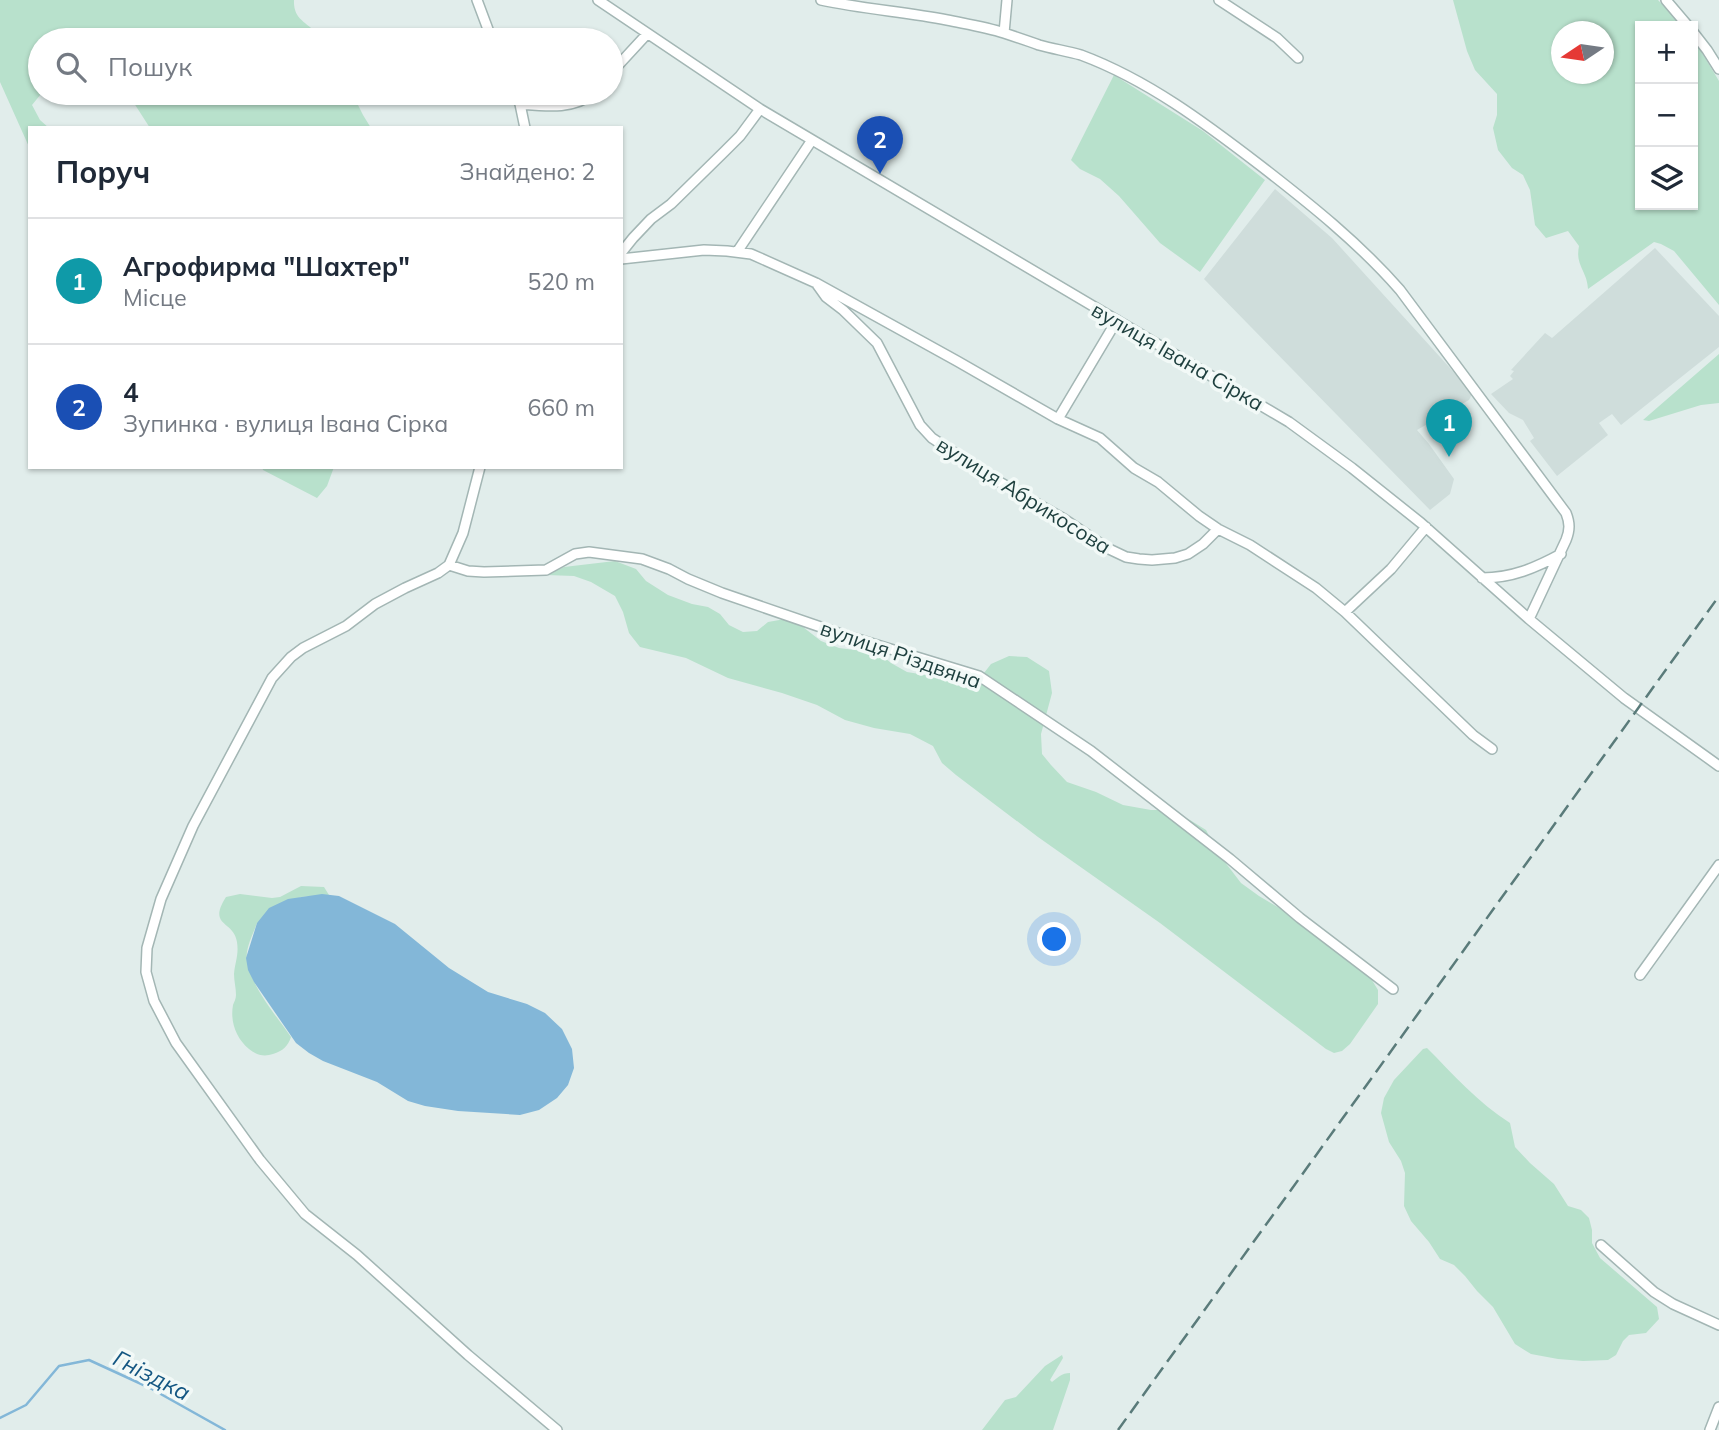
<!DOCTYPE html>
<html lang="uk">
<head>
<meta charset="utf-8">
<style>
	body { margin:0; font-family:Mulish,sans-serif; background:#f2f2f3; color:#1f2937 }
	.controls { position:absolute; right:21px; top:21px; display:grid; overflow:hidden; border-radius:0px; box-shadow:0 2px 5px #0004 }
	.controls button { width:63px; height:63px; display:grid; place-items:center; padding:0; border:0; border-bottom:2px solid #e0e1e3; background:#fff; color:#1f2937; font:35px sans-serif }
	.compass { position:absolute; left:1551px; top:21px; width:63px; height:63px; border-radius:50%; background:#fff; box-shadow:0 2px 5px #0004; rotate:257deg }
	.you { position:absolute; left:1055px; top:940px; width:24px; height:24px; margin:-18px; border:5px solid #fff; border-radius:50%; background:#1a73e8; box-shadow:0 0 0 10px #1a73e833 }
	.badge { display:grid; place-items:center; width:46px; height:46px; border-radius:50%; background:#d93025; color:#fff; font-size:23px; font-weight:700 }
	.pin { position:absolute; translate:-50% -58px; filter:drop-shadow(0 2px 4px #0008) }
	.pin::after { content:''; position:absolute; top:37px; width:24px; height:21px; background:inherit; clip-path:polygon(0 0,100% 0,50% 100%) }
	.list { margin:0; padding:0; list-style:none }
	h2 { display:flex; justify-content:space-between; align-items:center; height:91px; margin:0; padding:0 28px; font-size:30px }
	h2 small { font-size:23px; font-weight:400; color:#747a83 }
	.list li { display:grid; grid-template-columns:46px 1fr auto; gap:21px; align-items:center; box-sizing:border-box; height:126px; padding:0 28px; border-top:2px solid #e0e1e3 }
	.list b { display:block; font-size:26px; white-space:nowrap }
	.list p { margin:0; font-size:23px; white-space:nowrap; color:#747a83 }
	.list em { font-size:23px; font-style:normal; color:#747a83 }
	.icon { flex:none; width:38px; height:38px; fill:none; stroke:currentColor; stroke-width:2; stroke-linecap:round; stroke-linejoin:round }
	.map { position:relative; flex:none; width:1719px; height:1430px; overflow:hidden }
	.search { position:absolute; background:#fff; box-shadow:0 2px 5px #0004; left:28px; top:28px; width:595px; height:77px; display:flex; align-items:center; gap:18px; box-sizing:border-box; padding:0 24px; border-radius:38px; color:#747a83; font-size:26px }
	.panel { position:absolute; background:#fff; box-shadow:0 2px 5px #0004; left:28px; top:126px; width:595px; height:343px; border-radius:0px }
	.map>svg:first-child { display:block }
	.built { fill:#cfdddb }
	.green { fill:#b8e1cc; fill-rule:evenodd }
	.water { fill:#83b7d8 }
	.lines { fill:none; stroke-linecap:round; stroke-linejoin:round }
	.stream { stroke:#83b7d8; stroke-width:2.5 }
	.minor-casing { stroke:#a3b6b4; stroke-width:12 }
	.minor { stroke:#fff; stroke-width:9 }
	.rail { stroke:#5a7b7a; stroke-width:2.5; stroke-dasharray:14 7; stroke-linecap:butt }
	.labels { text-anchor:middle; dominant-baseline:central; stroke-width:7; stroke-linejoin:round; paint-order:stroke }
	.street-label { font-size:21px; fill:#1f403f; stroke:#f2f9f7 }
	.water-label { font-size:23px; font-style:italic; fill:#135682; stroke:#f2f9f7 }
</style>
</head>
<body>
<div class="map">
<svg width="1719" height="1430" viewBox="0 0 1719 1430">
	<rect width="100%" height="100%" fill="#e1edeb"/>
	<!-- built -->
	<path class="built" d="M1275,189L1332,238L1470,390L1472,394L1469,400L1417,430L1429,444L1454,479L1450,494L1430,510L1204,279Z
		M1655,248L1719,316V347L1621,425L1612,414L1599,423L1608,435L1557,476L1530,441L1534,438L1523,420L1509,413L1491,394L1513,379L1510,376L1514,371L1511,370L1545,333L1552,338Z"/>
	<!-- green -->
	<path class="green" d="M0,0H294C293,19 306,22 318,34L339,31L349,38V40H40V93H45L41,94L32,105L40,120L49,128H30V149L0,82Z
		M1453,0H1658L1682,26H1640V205H1693V38L1719,81V305L1674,251L1661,244L1654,242L1588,289C1587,270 1575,266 1579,246L1568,231L1546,238L1535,225L1530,190L1523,175L1512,168L1498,150L1493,128L1497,115V94L1475,70L1467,51ZM1562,32H1604V74H1562Z
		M1114,75L1203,131L1265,180L1200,272L1160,243L1119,196L1100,179L1080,169L1071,160Z
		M126,93H352L363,115L371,128H150L132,100Z
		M1719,354V403L1701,405L1649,421L1643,420Z
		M262,467H334L327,486L317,498L263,470Z
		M615,561L636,569L646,581L668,595L692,604L708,607L720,614L729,625L743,632L757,631L768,622L785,619L803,627L821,641L839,648L879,653L891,663L907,672L944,678L963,688L977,682L991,664L1009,656L1027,657L1049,671L1052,693L1041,734L1042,754L1051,765L1067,782L1096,792L1123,805L1151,810H1165L1190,820L1206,830L1218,853L1241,883L1259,896L1286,912L1370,977L1378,990V1004L1350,1044L1342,1051L1334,1053L1326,1049L1160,923L1038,837L956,775L942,763L933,746L910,734L874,728L845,720L817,705L782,693L728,678L686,658L640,647L629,633L623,612L615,596L591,582L574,576L546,575L564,567Z
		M301,886L324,887L329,895L301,897L257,923C253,934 245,949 247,960C251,987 276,1015 291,1037C288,1046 283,1051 273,1054C264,1057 256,1055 249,1049C236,1038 230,1022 233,1005C234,1002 236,999 236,995C236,988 234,981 234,974C235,962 239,955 237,942C234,920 207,927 226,897L240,894L272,898L280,897Z
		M1427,1048C1453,1074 1478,1103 1510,1123L1515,1147L1530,1163L1554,1184L1568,1206L1581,1210L1589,1218L1592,1230V1243L1600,1258L1657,1307L1659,1319L1646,1333L1629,1335L1623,1341L1616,1355L1608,1360L1583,1361L1558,1359L1531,1354L1515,1344L1493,1307L1477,1291L1465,1276L1454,1265L1440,1259L1429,1242L1411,1221L1404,1206L1405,1173L1401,1161L1389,1142L1381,1113L1384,1098L1394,1080L1423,1049Z
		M1062,1355L1063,1358L1050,1380L1052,1382C1057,1378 1062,1373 1070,1373V1380L1053,1430H982L1005,1400L1016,1397L1045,1366Z"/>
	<!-- water -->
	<path class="water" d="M322,894L339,896L395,924L449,968L488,992L527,1004L545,1013L562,1029L572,1049L574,1068L568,1085L557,1098L539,1110L520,1115L458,1111L425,1106L408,1101L377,1082L323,1061L309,1053L296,1043L254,982L248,970L246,958L257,923L269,908L288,899Z"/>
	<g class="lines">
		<!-- stream -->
		<path class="stream" d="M0,1418L26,1405L59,1366L89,1360L150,1388L225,1430"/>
		<!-- minor casing -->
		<g class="minor-casing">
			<path id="minor" d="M477,0L492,40
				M598,0L760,109L1289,422L1352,468L1421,523L1529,619L1624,698L1719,766
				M821,0C863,9 906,12 947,20C966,24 986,27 1004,33C1016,37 1028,41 1039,45C1053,49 1067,51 1081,55C1148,80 1205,123 1261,166C1310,204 1359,243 1400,290L1566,513C1570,523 1570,530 1566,540L1529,619
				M1219,0L1277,38L1298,58
				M1666,0L1688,26
				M1693,32L1707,50L1719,69
				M1004,33L1007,0
				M611,73L647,34
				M514,93L520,104L525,128
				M520,104C544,106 575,110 593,93
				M737,252L812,140
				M621,253L633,238L651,219L671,204L724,152L740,136L760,109
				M621,259L704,250L727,251L751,254L816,283L826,297L843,310L877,343L920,425L932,438L996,480L1064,519L1107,548L1126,557L1139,559L1152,560L1175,558L1188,554L1203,544L1218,529
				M816,283L957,361L1058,419L1100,438L1134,468L1158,482L1199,516L1218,529L1250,545L1316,588L1345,612L1473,735L1492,749
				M1058,419L1117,320
				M480,467L463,533L449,565L438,573L405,588L375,604L346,626L303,648L291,657L272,678L193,826L161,899L147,948L146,972L154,1001L176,1043L260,1160L305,1214L357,1255L468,1355L557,1430
				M449,565L468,571L484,572L546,570L575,554L589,552L642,559L669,569L688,579L722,593L841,634L979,676L1091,751L1230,859L1300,918L1393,989
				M1482,578C1512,578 1535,568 1561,554
				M1345,612L1391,569L1426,527
				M1640,975L1719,865
				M1601,1245L1654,1292L1673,1304L1719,1325
				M1710,1430L1719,1407"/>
		</g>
		<!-- minor -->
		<use href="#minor" class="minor"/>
		<!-- rail -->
		<path class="rail" d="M1118,1430L1719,596"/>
	</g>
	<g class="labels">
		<!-- street labels -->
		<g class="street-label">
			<text transform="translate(1178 356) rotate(30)">вулиця Івана Сірка</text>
			<text transform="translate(1024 495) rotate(32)">вулиця Абрикосова</text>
			<text transform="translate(901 654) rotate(19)">вулиця Різдвяна</text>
		</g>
		<!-- water labels -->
		<g class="water-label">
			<text transform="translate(152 1375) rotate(27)">Гніздка</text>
		</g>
	</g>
</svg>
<div class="controls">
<button>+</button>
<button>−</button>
<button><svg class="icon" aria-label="layers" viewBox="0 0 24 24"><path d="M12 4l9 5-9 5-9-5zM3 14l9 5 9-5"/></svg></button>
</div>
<svg class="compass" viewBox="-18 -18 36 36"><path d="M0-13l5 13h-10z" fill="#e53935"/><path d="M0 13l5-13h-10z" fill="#747a83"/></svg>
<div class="you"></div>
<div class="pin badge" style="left:1449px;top:457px;background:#0f9aa8">1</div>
<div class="pin badge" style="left:880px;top:174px;background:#1a4fb4">2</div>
<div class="search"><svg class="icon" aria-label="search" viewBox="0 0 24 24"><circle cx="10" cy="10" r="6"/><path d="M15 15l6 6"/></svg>Пошук</div>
<section class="panel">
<h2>Поруч<small>Знайдено: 2</small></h2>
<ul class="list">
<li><span class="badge" style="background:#0f9aa8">1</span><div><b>Агрофирма &quot;Шахтер&quot;</b><p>Місце</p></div><em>520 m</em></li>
<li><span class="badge" style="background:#1a4fb4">2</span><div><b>4</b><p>Зупинка · вулиця Івана Сірка</p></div><em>660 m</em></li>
</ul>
</section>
</div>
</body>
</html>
